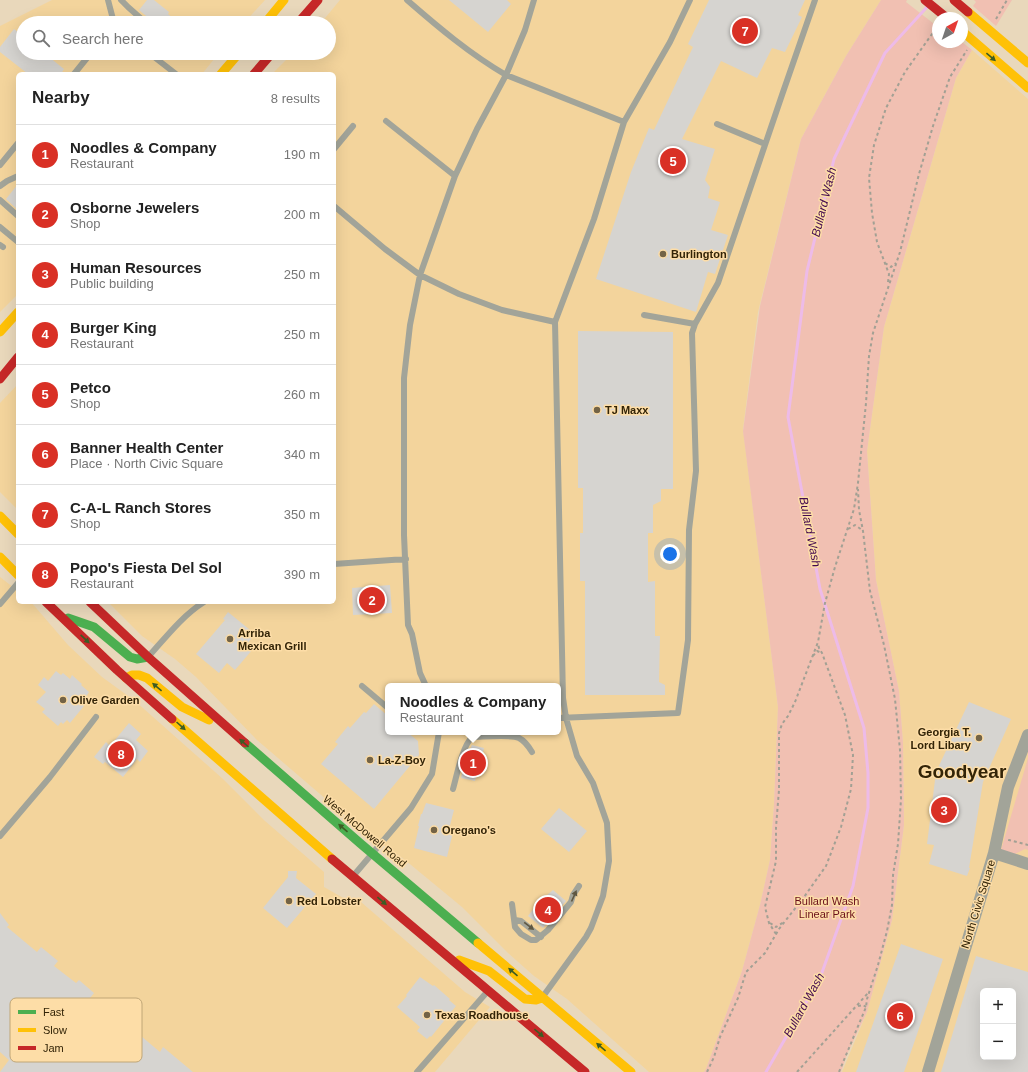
<!DOCTYPE html>
<html lang="en">
<head>
<meta charset="utf-8">
<style>
	body { margin:0; font-family:Arial,sans-serif; background:#f2f2f2; color:#222 }
	.controls { position:absolute; right:12px; bottom:12px; display:grid; overflow:hidden; border-radius:6px; box-shadow:0 4px 16px #0002 }
	.controls button { width:36px; height:36px; display:grid; place-items:center; padding:0; border:0; border-bottom:1px solid #e0e0e0; background:#fff; color:#222; font:20px sans-serif }
	.compass { position:absolute; left:932px; top:12px; width:36px; height:36px; border-radius:50%; background:#fff; box-shadow:0 4px 16px #0002; rotate:40deg }
	.you { position:absolute; left:670px; top:554px; width:14px; height:14px; margin:-10px; border:3px solid #fff; border-radius:50%; background:#1a73e8; box-shadow:0 0 0 6px #1a73e833 }
	.badge { display:grid; place-items:center; width:26px; height:26px; border-radius:50%; background:#d93025; color:#fff; font-size:13px; font-weight:700 }
	.pin { position:absolute; translate:-50% -50%; border:2px solid #fff; box-shadow:0 1px 4px #0006 }
	.popup { position:absolute; left:385px; top:683px; width:176px; height:52px; box-sizing:border-box; display:grid; place-content:center; border-radius:6px; background:#fff; filter:drop-shadow(0 1px 3px #0005); font-size:13px; white-space:nowrap; color:#767676 }
	.popup b { font-size:15px; color:#222 }
	.popup::after { content:''; position:absolute; left:50%; top:100%; margin-left:-8px; border:8px solid transparent; border-top-color:#fff }
	.list { margin:0; padding:0; list-style:none }
	h2 { display:flex; justify-content:space-between; align-items:center; height:52px; margin:0; padding:0 16px; font-size:17px }
	h2 small { font-size:13px; font-weight:400; color:#767676 }
	.list li { display:grid; grid-template-columns:26px 1fr auto; gap:12px; align-items:center; box-sizing:border-box; height:60px; padding:0 16px; border-top:1px solid #e0e0e0 }
	.list b { display:block; font-size:15px; white-space:nowrap }
	.list p { margin:0; font-size:13px; white-space:nowrap; color:#767676 }
	.list em { font-size:13px; font-style:normal; color:#767676 }
	.icon { flex:none; width:22px; height:22px; fill:none; stroke:currentColor; stroke-width:2; stroke-linecap:round; stroke-linejoin:round }
	.map { position:relative; flex:none; width:1028px; height:1072px; overflow:hidden }
	.search { position:absolute; background:#fff; box-shadow:0 4px 16px #0002; left:16px; top:16px; width:320px; height:44px; display:flex; align-items:center; gap:10px; box-sizing:border-box; padding:0 14px; border-radius:22px; color:#767676; font-size:15px }
	.panel { position:absolute; background:#fff; box-shadow:0 4px 16px #0002; left:16px; top:72px; width:320px; height:532px; border-radius:6px }
	.map>svg:first-child { display:block }
	.built { fill:#f3d49c; fill-rule:evenodd }
	.green { fill:#f1c0b2 }
	.lines { fill:none; stroke-linecap:round; stroke-linejoin:round }
	.stream { stroke:#edbbe8; stroke-width:3 }
	.building { fill:#d6d4d0; fill-rule:evenodd }
	.path { stroke:#a2a094; stroke-width:2; stroke-dasharray:3 3; stroke-linecap:butt }
	.lane { stroke:#a2a499; stroke-width:6 }
	.street { stroke:#a2a499; stroke-width:12 }
	.fast { stroke:#4caf50; stroke-width:9 }
	.slow { stroke:#ffc107; stroke-width:9 }
	.jam { stroke:#c62828; stroke-width:9 }
	.jam-bridge { stroke:#c62828; stroke-width:9 }
	.oneway { fill:#3d5c24 }
	.oneway2 { fill:#5f5741 }
	.poi-dot { fill:#736346; stroke:#fddda7; stroke-width:1.5 }
	.labels { text-anchor:middle; dominant-baseline:central; stroke-width:3; stroke-linejoin:round; paint-order:stroke }
	.poi-label { font-size:11px; font-weight:bold; fill:#332407; stroke:#fddda7; text-anchor:start }
	.street-label { font-size:11px; fill:#332407; stroke:#fddda7 }
	.park-label { font-size:11px; fill:#6a0f1b; stroke:#fddda7 }
	.water-label { font-size:12px; font-style:italic; fill:#440a4f; stroke:#fddda7 }
	.town-label { font-size:19px; font-weight:bold; fill:#332407; stroke:#fddda7 }
	.key { fill:#fddda7; stroke:#c0a677; stroke-width:1 }
	.key-label { font-size:11px; fill:#332407 }
</style>
</head>
<body>
<div class="map">
<svg width="1028" height="1072" viewBox="0 0 1028 1072">
	<rect width="100%" height="100%" fill="#e9d8bb"/>
	<!-- built -->
	<path class="built" d="M52,0H265L244,23H23V53H219L202,74H18V294L0,312V26Z
		M340,0H881L846,56L801,139L758,312L743,429L778,707L774,804L770,860L760,905L742,971L706,1069L704,1072H649L567,999L534,976L508,953L462,907L405,860L362,830L257,740L196,677L175,659L142,636L108,602H334V74H272L293,53H329V23H321ZM388,686H558V732H388Z
		M972,50L1028,99V1072H842L867,1012L892,920L904,825L903,743L899,691L876,580L867,451L884,327L956,78ZM983,991H1013V1057H983Z
		M18,384V510L0,492V403Z
		M0,577L18,591V602H31L68,645L102,677L135,701L223,779L265,821L324,872V887L352,903L361,902L465,992L490,1007L435,1072H0Z"/>
	<!-- green -->
	<path class="green" d="M881,0H907L906,2L938,27V42H962L972,50L956,78L884,327L867,451L876,580L899,691L903,743L904,825L892,920L867,1012L847,1054L841,1072H704L706,1069L742,971L760,905L770,860L774,804L778,707L743,431L760,306L801,139L846,56Z
		M974,0H1012L996,26L973,6L976,2Z
		M1028,758V850L1025,849L1013,855L1001,850Z"/>
	<g class="lines">
		<!-- stream -->
		<path class="stream" d="M766,1072L820,978L853,886L868,808V773L864,728L820,589L788,417L807,271L834,159L885,53L927,7"/>
	</g>
	<!-- building -->
	<path class="building" d="M147,0H154L169,12L168,14L179,23H150L151,20L139,10Z
		M449,0H507L511,4L488,32Z
		M709,0H805L798,15L802,17L785,52L772,48L757,78L721,61L682,139L715,149L705,180L710,187L708,198L720,202L711,230L728,235L715,274L708,272L696,312L596,279L631,172L649,128L654,130L693,47L688,44Z
		M14,29L23,36V53H44L64,69L61,74H28L0,52V47Z
		M18,184V210L6,199Z
		M578,331L673,332V489H661V501L653,505V533H648V582L655,581V636H660L659,682L665,685V695H585V581H580V533H583V488H578Z
		M390,585L392,613L353,615L352,588Z
		M228,612L255,634L247,644L253,649L235,670L227,663L219,673L196,654L225,620L223,619Z
		M56,671L61,675L63,673L70,679L72,675L82,684L81,685L89,692L85,698L88,701L70,723L67,720L63,724L61,722L58,726L42,712L45,709L36,702L46,692L38,685L44,677L48,681Z
		M969,702L1011,719L983,782L969,868H970L967,876L929,864L934,845L927,844L936,772Z
		M374,704L388,716V732H407L418,741L419,755L374,809L321,764L338,744L335,742L348,726L350,728L364,712L366,713Z
		M129,723L141,734L136,740L148,751L140,762L137,759L123,777L105,762L103,764L94,757L106,742L110,746Z
		M472,745L484,748L475,781L461,778L467,756Z
		M426,803L454,810L449,829L450,831L453,832L447,857L414,848L419,826H418L421,814H422Z
		M559,808L587,831L569,852L541,829Z
		M288,871H297L296,878L316,894L287,928L263,908L288,877Z
		M553,890L566,901L543,928L528,916L544,895L546,896Z
		M0,913L9,925L7,927L37,952L41,947L58,961L54,966L76,983L79,980L94,993L90,998L113,1018L116,1015L160,1052L163,1047L193,1072H0L9,1060L0,1052Z
		M901,944L943,959L904,1072H856Z
		M976,956L1028,972V1072H941ZM983,991H1013V1057H983Z
		M420,977L433,986L434,985L450,999L449,1000L456,1006L431,1037L430,1036L427,1039L417,1031L420,1027L397,1007L407,996L406,995Z"/>
	<g class="lines">
		<!-- path -->
		<path class="path" d="M996,19L1007,0
			M885,263L891,267L896,263
			M888,282L889,274L877,242L872,213L869,178L874,145L886,108L905,72L937,27
			M848,529L855,525L862,530
			M813,656L817,651L822,653
			M1009,841V840L1028,845
			M770,923L776,927L784,922
			M776,934L769,923L765,907L776,861V827L779,790V733L782,724L788,716L795,702L818,642L825,603L835,567L854,509L858,483L866,403L869,356L873,333L900,252L919,174L933,126L950,77L967,50
			M858,1006L863,1005L866,1007
			M707,1072L714,1057L720,1037L738,998L746,972L765,953L779,929L804,897L826,866L841,827L851,789L853,755L845,715L822,653L819,648L818,644
			M797,1072L868,993
			M839,1072L866,1007L867,999L878,965L887,931L892,905L893,875L898,844L901,799L900,750L895,699L884,645L870,591L863,531L859,510L858,489"/>
		<!-- lane -->
		<path class="lane" d="M108,0L114,23
			M121,0L128,7L146,23
			M407,0C438,27 470,54 506,75L624,122
			M149,53L176,74
			M74,74L91,53
			M386,121L455,176
			M717,124L765,144
			M334,149L353,126
			M0,165L18,143
			M0,186L7,181L18,176
			M0,200L18,216
			M334,206L385,249L420,275L459,294L502,310L555,322
			M0,227L18,242
			M0,245L3,247
			M644,315L695,324
			M334,564L406,559
			M0,604L18,583
			M149,656C166,637 182,616 204,602
			M362,686L388,708
			M426,686L420,673L412,634L408,625L407,603L404,535V378L410,325L420,275L455,176L477,129L506,75L525,30L534,0
			M558,718L678,713L688,640L689,530L696,471L692,333L695,324L718,283L782,95L815,0
			M453,789C457,775 462,747 472,737C483,737 510,734 519,738C525,741 529,747 532,752
			M0,836L50,777L96,717
			M354,875L411,808L432,774L439,732
			M512,904L515,927L521,934L531,940H536L548,930L571,902L573,895L579,886
			M515,920L521,921L541,937
			M544,995L586,937L591,928L603,896L609,861L607,823L593,783L577,756L566,718L563,698L555,322L594,219L624,122L670,42L690,0
			M417,1072L487,992"/>
		<!-- street -->
		<path class="street" d="M994,853L1028,864
			M928,1072L994,853L1008,787L1028,735"/>
		<!-- fast -->
		<path class="fast" d="M68,618L94,627L130,657L137,659L148,657
			M245,743L361,844L478,943"/>
		<!-- slow -->
		<path class="slow" d="M968,12L1028,63
			M265,23L284,0
			M962,31L1028,88
			M221,74L239,53
			M0,332L18,312
			M0,516L18,534
			M0,557L18,575
			M126,678L132,675H139L147,678L182,707L209,720
			M172,719L332,859
			M478,943L631,1072
			M459,960L489,971L525,999L536,1000L542,998"/>
		<!-- jam -->
		<path class="jam" d="M298,23L318,0
			M254,74L272,53
			M0,379L18,357
			M46,602L117,670L172,719
			M90,602L148,657L245,743
			M332,859L585,1072"/>
		<!-- jam-bridge -->
		<path class="jam-bridge" d="M925,0L947,18
			M954,0L968,12"/>
	</g>
	<!-- one-way arrows -->
	<defs><path id="oneway-solid" d="M-6-.8H1V-3.2L6.5 0L1 3.2V.8H-6Z"/></defs>
	<g class="oneway">
		<use href="#oneway-solid" transform="translate(991 57) rotate(40)"/>
		<use href="#oneway-solid" transform="translate(85 639) rotate(43)"/>
		<use href="#oneway-solid" transform="translate(157 687) rotate(-140)"/>
		<use href="#oneway-solid" transform="translate(181 726) rotate(42)"/>
		<use href="#oneway-solid" transform="translate(244 743) rotate(-139)"/>
		<use href="#oneway-solid" transform="translate(343 828) rotate(-139)"/>
		<use href="#oneway-solid" transform="translate(382 901) rotate(40)"/>
		<use href="#oneway-solid" transform="translate(513 972) rotate(-139)"/>
		<use href="#oneway-solid" transform="translate(539 1033) rotate(40)"/>
		<use href="#oneway-solid" transform="translate(601 1047) rotate(-140)"/>
	</g>
	<g class="oneway2">
		<use href="#oneway-solid" transform="translate(574 896) rotate(-66)"/>
		<use href="#oneway-solid" transform="translate(529 926) rotate(37)"/>
	</g>
	<!-- markers -->
	<g class="poi-dot">
		<circle cx="663" cy="254" r="4"/>
		<circle cx="597" cy="410" r="4"/>
		<circle cx="230" cy="639" r="4"/>
		<circle cx="63" cy="700" r="4"/>
		<circle cx="979" cy="738" r="4"/>
		<circle cx="370" cy="760" r="4"/>
		<circle cx="434" cy="830" r="4"/>
		<circle cx="289" cy="901" r="4"/>
		<circle cx="427" cy="1015" r="4"/>
	</g>
	<g class="labels">
		<!-- poi labels -->
		<g class="poi-label">
			<text x="671" y="254">Burlington</text>
			<text x="605" y="410">TJ Maxx</text>
			<text x="238" y="633">Arriba<tspan x="238" dy="13">Mexican Grill</tspan></text>
			<text x="71" y="700">Olive Garden</text>
			<text x="971" y="732" text-anchor="end">Georgia T.<tspan x="971" dy="13">Lord Libary</tspan></text>
			<text x="378" y="760">La-Z-Boy</text>
			<text x="442" y="830">Oregano's</text>
			<text x="297" y="901">Red Lobster</text>
			<text x="435" y="1015">Texas Roadhouse</text>
		</g>
		<!-- street labels -->
		<g class="street-label">
			<text transform="translate(365 831) rotate(40)">West McDowell Road</text>
			<text transform="translate(978 904) rotate(-73)">North Civic Square</text>
		</g>
		<!-- park labels -->
		<g class="park-label">
			<text x="827" y="901">Bullard Wash<tspan x="827" dy="13">Linear Park</tspan></text>
		</g>
		<!-- water labels -->
		<g class="water-label">
			<text transform="translate(824 202) rotate(-76)">Bullard Wash</text>
			<text transform="translate(810 532) rotate(79)">Bullard Wash</text>
			<text transform="translate(804 1005) rotate(-61)">Bullard Wash</text>
		</g>
		<!-- town labels -->
		<g class="town-label">
			<text x="962" y="771">Goodyear</text>
		</g>
	</g>
	<!-- legend -->
	<rect x="10" y="998" width="132" height="64" rx="6" class="key"/>
	<rect x="18" y="1010" width="18" height="4" fill="#4caf50"/>
	<rect x="18" y="1028" width="18" height="4" fill="#ffc107"/>
	<rect x="18" y="1046" width="18" height="4" fill="#c62828"/>
	<g class="key-label">
		<text x="43" y="1016">Fast</text>
		<text x="43" y="1034">Slow</text>
		<text x="43" y="1052">Jam</text>
	</g>
</svg>
<div class="controls">
<button>+</button>
<button>−</button>
</div>
<svg class="compass" viewBox="-18 -18 36 36"><path d="M0-13l5 13h-10z" fill="#e53935"/><path d="M0 13l5-13h-10z" fill="#767676"/></svg>
<div class="you"></div>
<div class="pin badge" style="left:473px;top:763px">1</div>
<div class="popup"><b>Noodles &amp; Company</b>Restaurant</div>
<div class="pin badge" style="left:372px;top:600px">2</div>
<div class="pin badge" style="left:944px;top:810px">3</div>
<div class="pin badge" style="left:548px;top:910px">4</div>
<div class="pin badge" style="left:673px;top:161px">5</div>
<div class="pin badge" style="left:900px;top:1016px">6</div>
<div class="pin badge" style="left:745px;top:31px">7</div>
<div class="pin badge" style="left:121px;top:754px">8</div>
<div class="search"><svg class="icon" aria-label="search" viewBox="0 0 24 24"><circle cx="10" cy="10" r="6"/><path d="M15 15l6 6"/></svg>Search here</div>
<section class="panel">
<h2>Nearby<small>8 results</small></h2>
<ul class="list">
<li><span class="badge">1</span><div><b>Noodles &amp; Company</b><p>Restaurant</p></div><em>190 m</em></li>
<li><span class="badge">2</span><div><b>Osborne Jewelers</b><p>Shop</p></div><em>200 m</em></li>
<li><span class="badge">3</span><div><b>Human Resources</b><p>Public building</p></div><em>250 m</em></li>
<li><span class="badge">4</span><div><b>Burger King</b><p>Restaurant</p></div><em>250 m</em></li>
<li><span class="badge">5</span><div><b>Petco</b><p>Shop</p></div><em>260 m</em></li>
<li><span class="badge">6</span><div><b>Banner Health Center</b><p>Place · North Civic Square</p></div><em>340 m</em></li>
<li><span class="badge">7</span><div><b>C-A-L Ranch Stores</b><p>Shop</p></div><em>350 m</em></li>
<li><span class="badge">8</span><div><b>Popo's Fiesta Del Sol</b><p>Restaurant</p></div><em>390 m</em></li>
</ul>
</section>
</div>
</body>
</html>
